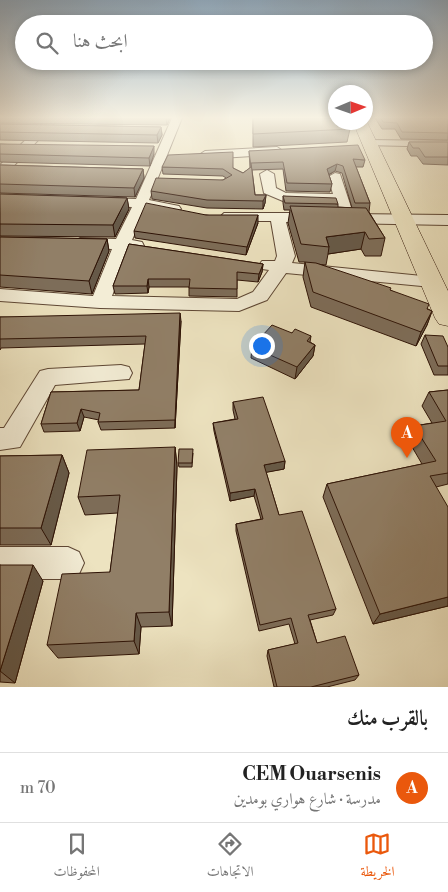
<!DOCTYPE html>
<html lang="ar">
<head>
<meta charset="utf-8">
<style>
	body { margin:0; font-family:"Libre Bodoni",Amiri,serif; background:#f6f6f6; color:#222; direction:rtl }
	.compass { position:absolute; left:328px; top:85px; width:45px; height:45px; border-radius:50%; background:#fff; box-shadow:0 2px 8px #0003; rotate:88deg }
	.you { position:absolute; left:261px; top:345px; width:18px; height:18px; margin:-12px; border:4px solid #fff; border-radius:50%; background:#1a73e8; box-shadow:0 0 0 8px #1a73e833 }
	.badge { display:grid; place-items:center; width:32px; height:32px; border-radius:50%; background:#ea580c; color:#fff; font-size:16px; font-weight:700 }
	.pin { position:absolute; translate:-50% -41px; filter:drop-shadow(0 1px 2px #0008) }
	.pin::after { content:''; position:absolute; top:26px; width:18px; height:15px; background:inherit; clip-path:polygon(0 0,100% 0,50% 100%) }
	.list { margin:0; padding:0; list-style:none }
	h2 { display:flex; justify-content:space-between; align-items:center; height:65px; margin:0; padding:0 20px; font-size:21px }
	h2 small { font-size:16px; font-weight:400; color:#767676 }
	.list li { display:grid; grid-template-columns:32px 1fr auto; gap:15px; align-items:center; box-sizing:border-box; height:70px; padding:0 20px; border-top:1px solid #e0e0e0 }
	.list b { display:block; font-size:19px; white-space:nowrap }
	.list p { margin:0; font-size:16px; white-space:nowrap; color:#767676 }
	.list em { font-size:16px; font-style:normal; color:#767676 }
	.icon { flex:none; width:28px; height:28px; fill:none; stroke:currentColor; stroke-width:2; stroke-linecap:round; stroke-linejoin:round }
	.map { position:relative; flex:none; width:448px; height:687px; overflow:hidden; direction:ltr }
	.search { position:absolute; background:#fff; box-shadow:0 2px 8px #0003; left:15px; right:15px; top:15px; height:55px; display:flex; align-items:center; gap:12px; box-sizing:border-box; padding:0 18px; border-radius:28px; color:#767676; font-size:19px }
	.sheet { height:135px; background:#fff }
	nav { display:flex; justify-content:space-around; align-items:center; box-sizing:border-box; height:70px; border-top:1px solid #e0e0e0; background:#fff; font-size:14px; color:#767676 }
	nav a { display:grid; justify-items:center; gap:2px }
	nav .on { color:#ea580c }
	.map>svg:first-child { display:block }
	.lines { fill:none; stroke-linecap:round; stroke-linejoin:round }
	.minor-casing { stroke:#5e4734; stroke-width:2 }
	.major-casing { stroke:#2e1306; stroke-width:1 }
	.minor { fill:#f3edd6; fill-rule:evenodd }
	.major { fill:#ede3c0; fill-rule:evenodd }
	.wall { fill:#7d6d59; stroke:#2e1306 }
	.shaded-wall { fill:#665948; stroke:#2e1306 }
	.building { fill:#917f67; stroke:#2e1306 }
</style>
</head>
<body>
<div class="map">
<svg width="448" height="687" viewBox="0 0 448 687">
	<rect width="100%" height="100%" fill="#ede3c0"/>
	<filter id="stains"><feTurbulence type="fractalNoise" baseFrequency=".004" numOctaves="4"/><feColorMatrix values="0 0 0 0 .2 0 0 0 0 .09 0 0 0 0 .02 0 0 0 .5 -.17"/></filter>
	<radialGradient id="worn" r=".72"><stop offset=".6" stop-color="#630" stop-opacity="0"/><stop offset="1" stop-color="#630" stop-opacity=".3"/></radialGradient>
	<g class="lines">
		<!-- minor casing -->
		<g class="minor-casing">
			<path id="minor" d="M48,118H59L5,175L0,176V165Z
				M172,118H182L149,200L179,206L181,209L174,213L146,208L132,240L142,242L144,246L142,250H129L112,296L237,299L253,292L269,270L262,269L259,265L262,261H275L277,256L271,221H229L221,216L224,213H341L336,203L283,201L264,193L260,174L267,170L274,174L276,188L286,193L333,194L328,177L335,173L340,174L352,210L348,214L448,215V225L286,222L295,256L292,263L432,277L438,278L441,282L438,286L432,287L286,273L267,300L239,311L100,308L0,301V289L93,296L112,249L80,248L72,243L80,238L116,239L132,207L100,206L93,202L100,198L136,199Z
				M369,140L448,141V147L365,145L363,143Z
				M277,147L283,151L281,154L205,159L199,155L205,151Z
				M121,365L129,367L132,373L129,379L55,385L20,447L0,450V428H4L40,371L48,369Z
				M0,547H68L79,552L84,563L79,574L68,579H0Z"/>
		</g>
		<!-- major casing -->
		<g class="major-casing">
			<path id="major" d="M366,120L448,291V326L439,324L435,318L353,122H366Z"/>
		</g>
		<!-- minor -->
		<use href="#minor" class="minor"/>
		<!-- major -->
		<use href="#major" class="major"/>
	</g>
	<!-- wall -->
	<path class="wall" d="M0,118H170L167,125L0,123Z
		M253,118H335L337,126L350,129L347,142L253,147Z
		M375,118H448V140L401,139L395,129H382Z
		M0,124L161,127L162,135L158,143L0,140Z
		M409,142H448V165L423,164L417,156H411L407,149Z
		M0,144L154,154L150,166L0,162Z
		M249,151L365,160L363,167H356L370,203L369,212L385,238L381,256H365L361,249L328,254L326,265L316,264L390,290L432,311L427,325L416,346L311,307L303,277L305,262H299L288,223L290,210H284L283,203V196L338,204V207L352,208L342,173L335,171L329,175L332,184L330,192L286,191L283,169L252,170L255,195H266L265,203L263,209L207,208L152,199L151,191L223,180L226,178L223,176L163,174L162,167L233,168L243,173L250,168Z
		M0,165L143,169L144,178L135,197L0,193Z
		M0,194L127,198L129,209L115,237L0,236Z
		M206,215L258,223L246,255L135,238L134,231Z
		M0,237L107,239L109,251L92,294L0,287Z
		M129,244L263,264L262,272L258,282L237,280V297L189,296V287H149L148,293L115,294L113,286Z
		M0,317L181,321L175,428L101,430L98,422L99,420L84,417L80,431L44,432L41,424L51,392L139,390L145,344L1,348L0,350Z
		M292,333L311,336L310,342L315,345L313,356L295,379L251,358L252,347Z
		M425,335L448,347V375H434L421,344Z
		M448,390V484L436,487L448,606L373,624L323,497L327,484L422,464L408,440L414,426L432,423L422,406L429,392Z
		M233,402L285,461L284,469L266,472L279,515L336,609L333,615L310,620L317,643L359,675L355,680L327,687H274L267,656L268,650L295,644L289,624L259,631L236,531V524L261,519L254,496L230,501L214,431L213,423L235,419L233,410Z
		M175,447L177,466L172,626L141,627L139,654L58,658L47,645L110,572L118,513L85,515L78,497Z
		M193,453L192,467H179L178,463Z
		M62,455L69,473L51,545H0V456Z
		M0,565L43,581L15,683L0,682Z"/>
	<!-- shaded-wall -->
	<path class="shaded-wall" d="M166,118H170L167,125Z
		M161,127L162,135L158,143L157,135Z
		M154,146V154L150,166L149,158Z
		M337,164L335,171L326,176L327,169Z
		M143,169L144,178L135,197L134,188Z
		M266,195L265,203L263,209V201Z
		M127,198L129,209L115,237L113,225Z
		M258,215V223L246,255L247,247Z
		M365,232L361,249L328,254L329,247L326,237Z
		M107,239L109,251L92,294L89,281Z
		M263,264L262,272L258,282L259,274Z
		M148,279L149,287L148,293L147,286Z
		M432,311L427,325L416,346L421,332Z
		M180,313L181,321L175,428V420Z
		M315,345L313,356L295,379L297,367Z
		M81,409L84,417L80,431L77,423Z
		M175,447L177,466L172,626L169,612Z
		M62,455L69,473L51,545L41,528Z
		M285,461L284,469L263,473L264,465Z
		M255,489L254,496L230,501V493Z
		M33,565L43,581L15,683L0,671Z
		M448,597V606L373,624L380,614Z
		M136,613L141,627L139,654L134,641Z"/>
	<!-- building -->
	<path class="building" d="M253,118H335L337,126H348L350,129L253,134Z
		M381,118H448V133L402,132L397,123L383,122Z
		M0,124L161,127L157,135L0,132Z
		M409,142H448V157H425L419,148H413Z
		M0,144L154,146L149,158L0,154Z
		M358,145L365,160L353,159L370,203H355L343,166L337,164L327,169L332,184L287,183L283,162L251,163L255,195H266L263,201L207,200L151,191L156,178L223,180L232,175L223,169L162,167L168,155L233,152V168L243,173L251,167L249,151Z
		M0,165L143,169L134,188L0,184Z
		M0,194L127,198L113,225L0,224Z
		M283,196L336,198L338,204L285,203Z
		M146,203L206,215H258L247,247L134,231Z
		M290,206L366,208L385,238L369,239L365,232L326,237L329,247L301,244Z
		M0,237L107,239L89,281L0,275Z
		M129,244L263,264L259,274L237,272V289L189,288L190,279H148L147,286H113Z
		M305,262L316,263L391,288L390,290L429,304L427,309L432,311L421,332L313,292Z
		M180,313L175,420L98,422L100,413L81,409L77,423L41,424L51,392L139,390L146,336L0,339V317Z
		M272,325L292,333L295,329L311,336L307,341L315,345L297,367L252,347Z
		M425,335L443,336L448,347V366H438Z
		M448,390V473L430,476L448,507V597L380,614L327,484L436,461L414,426L446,421L429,392Z
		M263,397L285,461L264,465L279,515L302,511L336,609L308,615L317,643L345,636L359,675L311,687H277L268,650L298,643L291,618L260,625L236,524L263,519L255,489L230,493L213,423L238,419L233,402Z
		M175,447L169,612L136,613L134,641L47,645L62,574L110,572L120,495L78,497L87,450Z
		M179,449H193L192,463H178Z
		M62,455L41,528H0V456Z
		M0,565H33L0,671Z"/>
	<!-- sky -->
	<linearGradient id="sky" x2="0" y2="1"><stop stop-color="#90aabf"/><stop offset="0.55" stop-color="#f7f2e3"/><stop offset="1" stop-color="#f7f2e3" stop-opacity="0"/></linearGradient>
	<rect width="448" height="214" fill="url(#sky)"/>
	<rect width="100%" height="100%" filter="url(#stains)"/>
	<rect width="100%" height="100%" fill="url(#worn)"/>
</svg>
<svg class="compass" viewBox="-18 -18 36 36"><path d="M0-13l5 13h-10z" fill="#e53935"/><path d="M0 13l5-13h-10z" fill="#767676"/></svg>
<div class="you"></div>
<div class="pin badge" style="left:407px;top:458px">A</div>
<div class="search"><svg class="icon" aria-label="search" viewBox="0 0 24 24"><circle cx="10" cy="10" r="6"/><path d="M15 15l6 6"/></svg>ابحث هنا</div>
</div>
<section class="sheet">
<h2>بالقرب منك<small></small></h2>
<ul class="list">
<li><span class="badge">A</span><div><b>CEM Ouarsenis</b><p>مدرسة · شارع هواري بومدين</p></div><em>70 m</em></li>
</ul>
</section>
<nav>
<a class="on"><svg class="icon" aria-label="map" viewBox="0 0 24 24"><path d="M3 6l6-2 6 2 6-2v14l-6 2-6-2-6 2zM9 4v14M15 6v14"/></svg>الخريطة</a>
<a><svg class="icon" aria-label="directions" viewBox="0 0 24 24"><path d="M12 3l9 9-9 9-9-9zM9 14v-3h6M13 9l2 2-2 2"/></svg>الاتجاهات</a>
<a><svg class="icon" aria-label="saved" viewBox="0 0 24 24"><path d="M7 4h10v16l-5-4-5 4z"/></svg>المحفوظات</a>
</nav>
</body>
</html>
